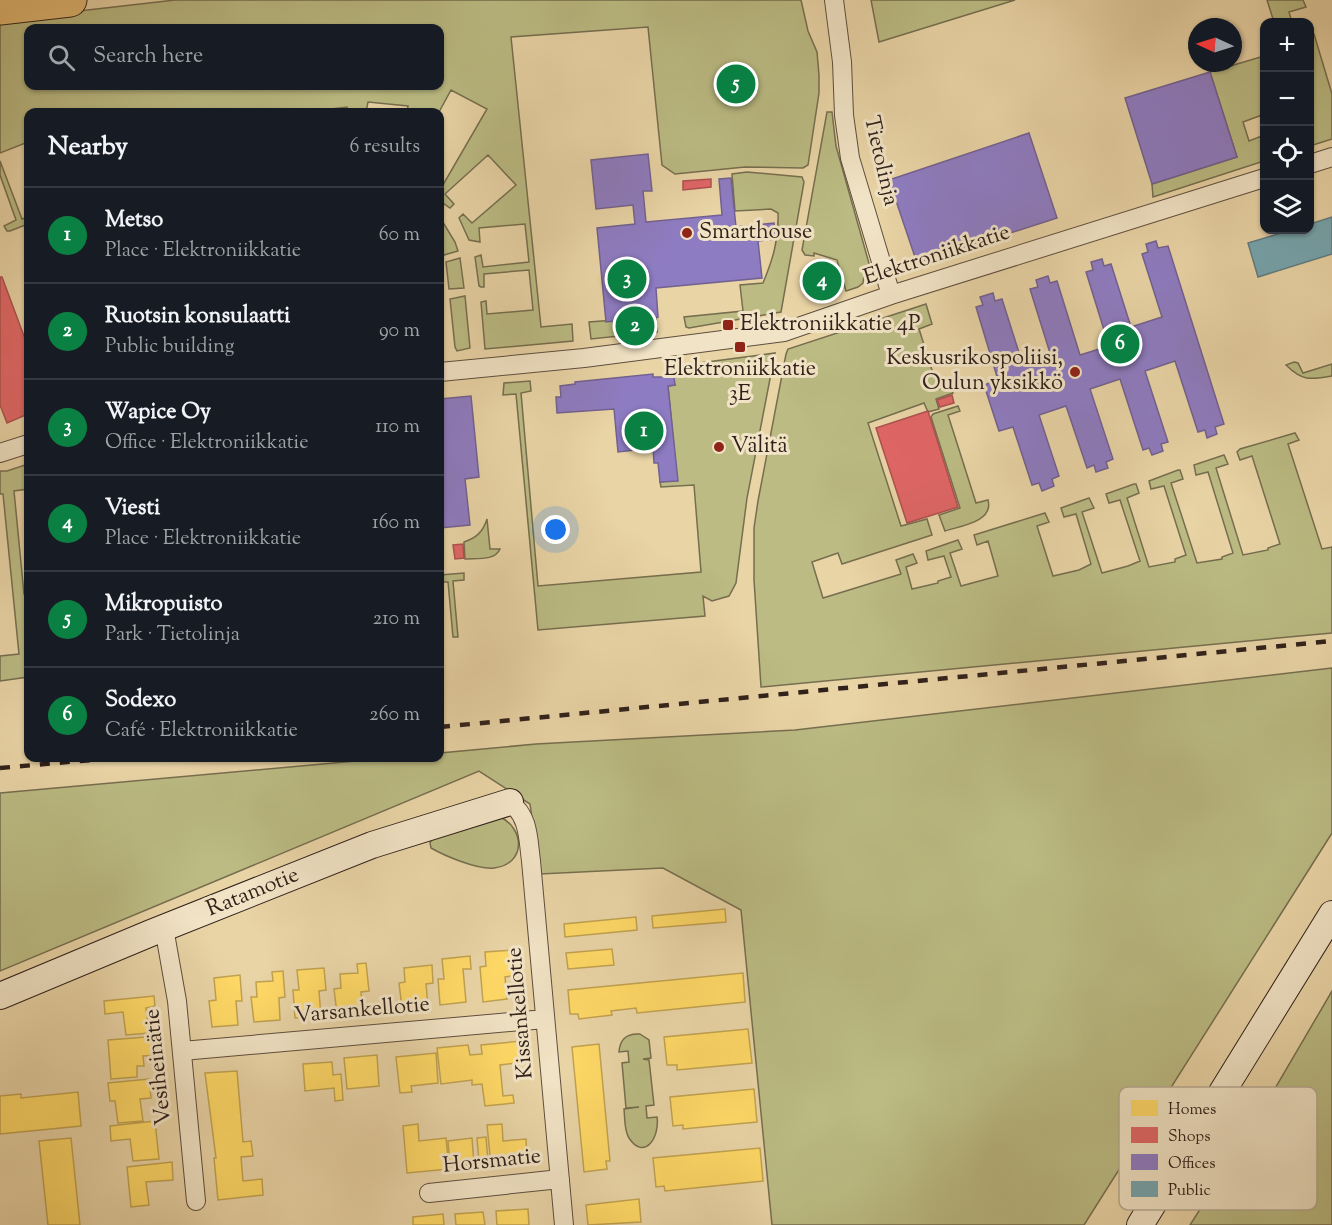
<!DOCTYPE html>
<html lang="en">
<head>
<meta charset="utf-8">
<style>
	body { margin:0; font-family:"Sorts Mill Goudy",serif; background:#242831; color:#f1f3f6 }
	.controls { position:absolute; right:18px; top:18px; display:grid; overflow:hidden; border-radius:12px; box-shadow:0 2px 4px #0004 }
	.controls button { width:54px; height:54px; display:grid; place-items:center; padding:0; border:0; border-bottom:2px solid #363941; background:#171b24; color:#f1f3f6; font:30px sans-serif }
	.compass { position:absolute; left:1188px; top:18px; width:54px; height:54px; border-radius:50%; background:#171b24; box-shadow:0 2px 4px #0004; rotate:274deg }
	.you { position:absolute; left:556px; top:530px; width:21px; height:21px; margin:-15px; border:4px solid #fff; border-radius:50%; background:#1a73e8; box-shadow:0 0 0 9px #1a73e833 }
	.badge { display:grid; place-items:center; width:39px; height:39px; border-radius:50%; background:#0b8043; color:#fff; font-size:20px; font-weight:700 }
	.pin { position:absolute; translate:-50% -50%; border:3px solid #fff; box-shadow:0 2px 6px #0006 }
	.list { margin:0; padding:0; list-style:none }
	h2 { display:flex; justify-content:space-between; align-items:center; height:78px; margin:0; padding:0 24px; font-size:26px }
	h2 small { font-size:20px; font-weight:400; color:#9ea1a6 }
	.list li { display:grid; grid-template-columns:39px 1fr auto; gap:18px; align-items:center; box-sizing:border-box; height:96px; padding:0 24px; border-top:2px solid #363941 }
	.list b { display:block; font-size:22px; white-space:nowrap }
	.list p { margin:0; font-size:20px; white-space:nowrap; color:#9ea1a6 }
	.list em { font-size:20px; font-style:normal; color:#9ea1a6 }
	.icon { flex:none; width:33px; height:33px; fill:none; stroke:currentColor; stroke-width:2; stroke-linecap:round; stroke-linejoin:round }
	.map { position:relative; flex:none; width:1332px; height:1225px; overflow:hidden }
	.search { position:absolute; background:#171b24; box-shadow:0 2px 4px #0004; left:24px; top:24px; width:420px; height:66px; display:flex; align-items:center; gap:15px; box-sizing:border-box; padding:0 21px; border-radius:12px; color:#9ea1a6; font-size:22px }
	.panel { position:absolute; background:#171b24; box-shadow:0 2px 4px #0004; left:24px; top:108px; width:420px; height:654px; border-radius:12px }
	.map>svg:first-child { display:block }
	.green { fill:#bbbb83; stroke:#766e4f; stroke-width:1.5; fill-rule:evenodd }
	.homes { fill:#ffd966; stroke:#c1a250; stroke-width:1.5 }
	.shops { fill:#e06666; stroke:#ac5150; stroke-width:1.5 }
	.offices { fill:#8e7cc3; stroke:#726191; stroke-width:1.5 }
	.public { fill:#76a5af; stroke:#617d83; stroke-width:1.5 }
	.lines { fill:none; stroke-linecap:round; stroke-linejoin:round }
	.street-casing { stroke:#5f4e3e; stroke-width:20 }
	.secondary-casing { stroke:#31211b; stroke-width:28 }
	.highway-casing { stroke:#31211b; stroke-width:35 }
	.street { stroke:#f1e3c5; stroke-width:18 }
	.secondary { stroke:#f1e3c5; stroke-width:26 }
	.highway { stroke:#e4ba73; stroke-width:33 }
	.rail { stroke:#31211b; stroke-width:4.5; stroke-dasharray:10 10; stroke-linecap:butt }
	.poi-dot { fill:#8f2418; stroke:#f1e3c5; stroke-width:2 }
	.labels { text-anchor:middle; dominant-baseline:central; stroke-width:6; stroke-linejoin:round; paint-order:stroke }
	.street-label { font-size:22px; fill:#31211b; stroke:#f1e3c5 }
	.poi-label { font-size:22px; fill:#31211b; stroke:#f1e3c5; text-anchor:start }
	.key { fill:#f1e3c5; stroke:#b7a992; stroke-width:1.5 }
	.key-label { font-size:16px; fill:#31211b }
</style>
</head>
<body>
<div class="map">
<svg width="1332" height="1225" viewBox="0 0 1332 1225">
	<rect width="100%" height="100%" fill="#e9d4a6"/>
	<filter id="stains"><feTurbulence type="fractalNoise" baseFrequency=".00333" numOctaves="4"/><feColorMatrix values="0 0 0 0 .2 0 0 0 0 .09 0 0 0 0 .02 0 0 0 .5 -.17"/></filter>
	<radialGradient id="worn" r=".72"><stop offset=".6" stop-color="#630" stop-opacity="0"/><stop offset="1" stop-color="#630" stop-opacity=".3"/></radialGradient>
	<!-- green -->
	<path class="green" d="M175,0H801L808,31L817,52L819,75V93L808,165L803,168L745,167L675,174L662,165L648,27L511,37L541,327L572,324L573,341L485,349L481,302L486,301L487,314L533,310L529,270L484,274V287H481L479,286L475,257L481,255L483,267L529,262L525,224L479,228L480,242L469,240L459,218L463,214L472,223L516,185L488,155L445,194L454,204L450,208L440,201V190L487,109L451,90L439,112H407L408,106L368,102L366,112H348L347,107L307,112H28V142L0,153V20ZM28,28H440V86H28Z
		M871,0H1015L879,42Z
		M1267,0H1303L1306,7L1289,12L1292,22H1274Z
		M1314,34L1332,94V139L1310,146V35Z
		M1264,56V123L1262,115L1243,122L1249,141L1264,135V161L1153,197L1152,184L1237,157L1210,72Z
		M827,112H832L836,146L870,267L864,275L863,283L858,287L846,291L837,260L814,253V256L805,255L802,250Z
		M0,161L22,219L28,217V224L10,231H7L4,226L16,220L0,175Z
		M747,172L802,177L804,182L781,312L689,328L686,327L684,317L743,311L740,285L763,283C773,259 779,239 778,213L771,209L735,211L732,174Z
		M444,224L455,242L458,251L444,255L440,245V228Z
		M460,258L464,288L449,289L446,262Z
		M465,296L470,348L457,351L455,347L450,299Z
		M926,304L932,324L919,329L938,389L951,386L953,393L936,399L939,409L928,412L924,403L868,423L901,526L927,519L932,535L842,564L838,553L812,562L823,598L901,574L896,560L913,554L917,563L906,567L912,589L938,583V581L951,577L944,556L928,560L926,551L958,540L962,549L950,553L961,586L998,576L988,541L977,545L974,535L1045,513L1049,522L1037,526L1053,576L1079,570L1091,564L1076,514L1064,517L1061,508L1089,498L1094,508L1082,512L1102,573L1128,566L1140,561L1120,500L1109,503L1106,494L1134,484H1136L1139,493L1127,498L1149,567L1175,562V559L1186,555L1164,486L1151,489L1149,481L1178,470H1180L1183,479L1171,483L1197,563L1222,559V557L1233,553L1208,472L1196,475L1194,465L1224,455L1228,464L1216,468L1243,555L1268,550V548L1280,544L1252,456L1240,460L1237,452L1240,449L1295,433L1299,440L1288,444L1322,549L1332,547V633L761,687L754,580V528L758,501L786,354L788,349Z
		M656,317L657,332L591,339L589,322Z
		M775,353L747,498L736,583L729,596L712,601L703,596L705,616L538,630L516,394L503,395L504,383L530,381L531,391L521,393L538,586L701,572L694,485L661,487L660,482L677,480L668,386L675,385L669,377V367Z
		M1294,362L1298,363L1303,373L1332,364V376C1310,380 1302,381 1286,365Z
		M958,406L960,411L948,415L976,503L988,500C994,522 960,526 945,531L939,515L960,508L931,417L933,414Z
		M28,464V489L14,491L24,594H28V677L0,681V656L19,654L3,494H0V471H7Z
		M487,519L490,549H500C495,561 477,558 465,559L464,542C476,538 483,532 487,519Z
		M464,573V580L453,581L458,637H453L448,582H440V575Z
		M1332,668V833L1084,1225H772L741,910L663,868L540,874L530,804L479,771L0,971V793L389,758H440V753L536,744L795,730Z
		M498,816C525,827 527,864 494,868C478,870 445,856 431,848L430,843L434,836Z
		M1332,991V1225H1190L1249,1133Z
		M640,1034L649,1040L651,1058L643,1059L649,1060L654,1105L646,1106L647,1118L657,1117C660,1138 644,1161 629,1138C624,1130 625,1118 624,1109L639,1107L626,1108L622,1063L629,1062L628,1051L619,1052C620,1039 627,1033 640,1034Z"/>
	<!-- homes -->
	<path class="homes" d="M725,909L726,922L653,928L652,916Z
		M636,917L637,930L565,937L564,924Z
		M612,949L614,965L568,969L566,953Z
		M514,950L517,975L505,977L507,999L483,1002L480,967L486,966L485,952Z
		M470,956L471,969H463L466,1002L440,1005L438,979H444L442,959Z
		M366,963L369,991L361,992L363,1011L337,1014L334,989L341,988L340,974L358,973L357,964Z
		M432,965L433,983L426,984L428,1006L402,1008L399,983L405,982L404,968Z
		M324,968L326,990L319,991L321,1016L295,1018L293,990H299L297,970Z
		M283,971L285,997L279,998L280,1020L254,1022L251,997H257L256,982L273,981L272,972Z
		M743,973L745,1002L637,1013L636,1008L611,1011L612,1015L579,1019L578,1014H570L568,990Z
		M240,975L242,1001H236L238,1025L212,1027L209,1001L216,1000L214,978Z
		M154,996L155,1006L146,1008L149,1033L126,1035L123,1012L105,1014L104,1001Z
		M748,1029L752,1063L677,1070V1065H667L664,1037Z
		M159,1036L160,1055L143,1056L144,1066H137V1077L111,1079L108,1040Z
		M522,1041L524,1062L500,1065L503,1096L513,1095L514,1103L485,1106L482,1084L472,1085V1080L441,1084L437,1048L468,1045L470,1055L482,1054L481,1045Z
		M599,1044L610,1161H606L607,1169L584,1172L572,1047Z
		M436,1053L438,1083L411,1086L412,1092L400,1093L396,1057Z
		M377,1055L379,1086L347,1089L344,1058Z
		M332,1062L333,1075L341,1074L343,1100L335,1101L334,1088L305,1091L303,1064Z
		M237,1071L243,1142L251,1141L253,1156L241,1157L243,1181L262,1179L263,1195L218,1200L214,1158H216L205,1073Z
		M149,1079L151,1098L140,1099L143,1121L118,1123L115,1101H110L108,1083Z
		M754,1089L757,1122L683,1129V1125L673,1126L670,1097Z
		M78,1092L81,1126L0,1134V1096L21,1094V1098Z
		M155,1121L159,1159L133,1161L130,1139L111,1141L110,1126Z
		M418,1124L419,1141L446,1138L449,1169L407,1173L403,1126Z
		M502,1124L503,1141L526,1139L527,1161L491,1165L487,1125Z
		M486,1137L488,1161L479,1162L477,1138Z
		M71,1138L80,1225H48L39,1141Z
		M472,1138L474,1164L450,1166L448,1141Z
		M760,1148L763,1181L665,1191L664,1186L656,1187L653,1158Z
		M172,1162L173,1180L146,1182L149,1205L131,1207L127,1167Z
		M639,1199L641,1222L588,1225L586,1205Z
		M528,1209L529,1225H497L496,1211Z
		M483,1212L485,1225H456L455,1214Z
		M443,1214L444,1225H413V1217Z"/>
	<!-- shops -->
	<path class="shops" d="M711,179V187L683,190V181Z
		M0,277H2L28,347V414L7,423L0,405Z
		M952,395L954,403L940,407L937,400Z
		M928,411L958,507L907,523L876,428Z
		M463,544L464,558L455,559L453,545Z"/>
	<!-- offices -->
	<path class="offices" d="M1210,72L1237,157L1152,184L1125,98Z
		M1029,133L1057,218L917,263L889,180Z
		M648,154L652,191H643L646,222L722,215L719,179L731,178L736,227L774,223L776,239L758,241L762,278L656,288L658,317L606,322L597,228L635,224L634,215L633,205L596,209L591,160Z
		M1156,241L1158,248L1168,246L1224,424L1215,427L1217,434L1207,438L1205,430L1198,432L1175,361L1145,371L1168,442L1161,444L1163,451L1152,455L1149,448L1143,450L1120,379L1090,389L1113,459L1106,462L1108,468L1096,472L1094,465L1087,468L1066,406L1039,415L1059,476L1052,479L1054,486L1042,491L1039,483L1032,485L1013,427L999,431L984,385L998,380L976,307L983,305L980,297L993,293L995,301L1002,299L1022,362L1050,353L1030,289L1038,287L1036,280L1048,276L1050,283L1057,281L1080,355L1109,346L1086,272L1093,270L1091,262L1102,259L1104,266L1111,264L1131,327L1162,317L1142,254L1148,252L1146,244Z
		M653,374V377H674L675,385L668,386L678,481L660,482L658,463H654L653,448L618,452L614,409L557,413L556,397H561L560,386L575,384V382Z
		M471,396L479,477L465,479L470,525L440,528V399Z"/>
	<!-- public -->
	<path class="public" d="M1332,217V254L1258,277L1248,243L1291,230H1310V224Z"/>
	<g class="lines">
		<!-- street casing -->
		<g class="street-casing">
			<path id="street" d="M834,0L842,62L844,115L850,158L891,295
				M1310,164L1332,157
				M440,372L584,358L784,332L891,295L1264,178
				M0,453L28,444
				M510,802C529,817 528,838 531,861L564,1225
				M164,928L177,1001L196,1201
				M182,1051L545,1019
				M429,1193L560,1179"/>
		</g>
		<!-- secondary casing -->
		<g class="secondary-casing">
			<path id="secondary" d="M0,996L151,933L372,845L510,802
				M1140,1225L1332,914"/>
		</g>
		<!-- highway casing -->
		<g class="highway-casing">
			<path id="highway" d="M0,8L70,0"/>
		</g>
		<!-- street -->
		<use href="#street" class="street"/>
		<!-- secondary -->
		<use href="#secondary" class="secondary"/>
		<!-- highway -->
		<use href="#highway" class="highway"/>
		<!-- rail -->
		<path class="rail" d="M440,727L1332,641
			M0,768L114,758"/>
	</g>
	<!-- markers -->
	<g class="poi-dot">
		<circle cx="687" cy="233" r="6"/>
		<rect x="722" y="319" width="12" height="12" rx="3"/>
		<rect x="734" y="341" width="12" height="12" rx="3"/>
		<circle cx="1075" cy="372" r="6"/>
		<circle cx="719" cy="447" r="6"/>
	</g>
	<g class="labels">
		<!-- street labels -->
		<g class="street-label">
			<text transform="translate(880 161) rotate(77)">Tietolinja</text>
			<text transform="translate(937 256) rotate(-18)">Elektroniikkatie</text>
			<text transform="translate(253 893) rotate(-22)">Ratamotie</text>
			<text transform="translate(362 1011) rotate(-5)">Varsankellotie</text>
			<text transform="translate(521 1013) rotate(-95)">Kissankellotie</text>
			<text transform="translate(159 1067) rotate(-96)">Vesiheinätie</text>
			<text transform="translate(492 1162) rotate(-6)">Horsmatie</text>
		</g>
		<!-- poi labels -->
		<g class="poi-label">
			<text x="699" y="233">Smarthouse</text>
			<text x="740" y="325">Elektroniikkatie 4P</text>
			<text x="1063" y="359" text-anchor="end">Keskusrikospoliisi,<tspan x="1063" dy="25">Oulun yksikkö</tspan></text>
			<text x="740" y="370" text-anchor="middle">Elektroniikkatie<tspan x="740" dy="25">3E</tspan></text>
			<text x="731" y="447">Välitä</text>
		</g>
	</g>
	<!-- legend -->
	<rect x="1119" y="1087" width="198" height="123" rx="9" class="key"/>
	<rect x="1131" y="1100" width="27" height="16" fill="#ffd966"/>
	<rect x="1131" y="1127" width="27" height="16" fill="#e06666"/>
	<rect x="1131" y="1154" width="27" height="16" fill="#8e7cc3"/>
	<rect x="1131" y="1181" width="27" height="16" fill="#76a5af"/>
	<g class="key-label">
		<text x="1168" y="1114">Homes</text>
		<text x="1168" y="1141">Shops</text>
		<text x="1168" y="1168">Offices</text>
		<text x="1168" y="1195">Public</text>
	</g>
	<rect width="100%" height="100%" filter="url(#stains)"/>
	<rect width="100%" height="100%" fill="url(#worn)"/>
</svg>
<div class="controls">
<button>+</button>
<button>−</button>
<button><svg class="icon" aria-label="locate" viewBox="0 0 24 24"><circle cx="12" cy="12" r="6"/><path d="M12 2v4M12 18v4M2 12h4M18 12h4"/></svg></button>
<button><svg class="icon" aria-label="layers" viewBox="0 0 24 24"><path d="M12 4l9 5-9 5-9-5zM3 14l9 5 9-5"/></svg></button>
</div>
<svg class="compass" viewBox="-18 -18 36 36"><path d="M0-13l5 13h-10z" fill="#e53935"/><path d="M0 13l5-13h-10z" fill="#9ea1a6"/></svg>
<div class="you"></div>
<div class="pin badge" style="left:644px;top:431px">1</div>
<div class="pin badge" style="left:635px;top:326px">2</div>
<div class="pin badge" style="left:627px;top:279px">3</div>
<div class="pin badge" style="left:822px;top:281px">4</div>
<div class="pin badge" style="left:736px;top:84px">5</div>
<div class="pin badge" style="left:1120px;top:344px">6</div>
<div class="search"><svg class="icon" aria-label="search" viewBox="0 0 24 24"><circle cx="10" cy="10" r="6"/><path d="M15 15l6 6"/></svg>Search here</div>
<section class="panel">
<h2>Nearby<small>6 results</small></h2>
<ul class="list">
<li><span class="badge">1</span><div><b>Metso</b><p>Place · Elektroniikkatie</p></div><em>60 m</em></li>
<li><span class="badge">2</span><div><b>Ruotsin konsulaatti</b><p>Public building</p></div><em>90 m</em></li>
<li><span class="badge">3</span><div><b>Wapice Oy</b><p>Office · Elektroniikkatie</p></div><em>110 m</em></li>
<li><span class="badge">4</span><div><b>Viesti</b><p>Place · Elektroniikkatie</p></div><em>160 m</em></li>
<li><span class="badge">5</span><div><b>Mikropuisto</b><p>Park · Tietolinja</p></div><em>210 m</em></li>
<li><span class="badge">6</span><div><b>Sodexo</b><p>Café · Elektroniikkatie</p></div><em>260 m</em></li>
</ul>
</section>
</div>
</body>
</html>
